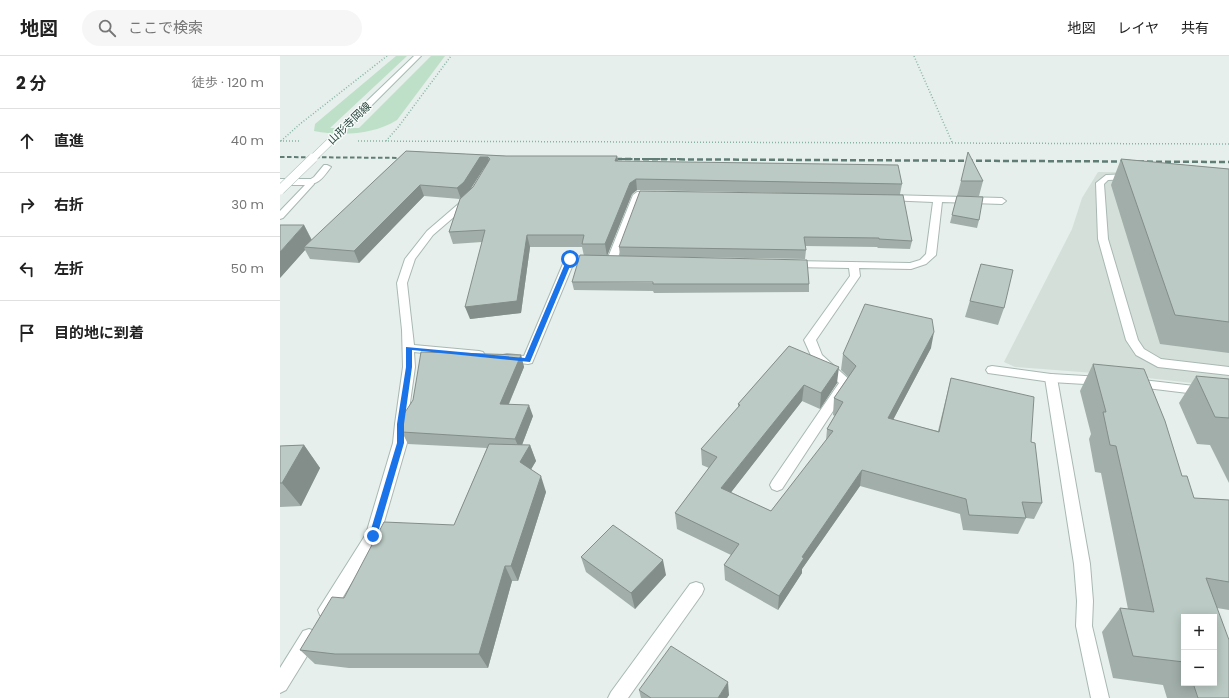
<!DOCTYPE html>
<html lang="ja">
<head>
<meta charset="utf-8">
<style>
	body { margin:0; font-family:Poppins,"Noto Sans JP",sans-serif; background:#f6f6f6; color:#222 }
	.controls { position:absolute; right:12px; bottom:12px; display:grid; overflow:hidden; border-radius:0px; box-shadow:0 2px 10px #0003 }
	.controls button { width:36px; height:36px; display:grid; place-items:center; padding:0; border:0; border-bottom:1px solid #e0e0e0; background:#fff; color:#222; font:20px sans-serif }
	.stop { position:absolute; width:12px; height:12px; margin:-9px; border:3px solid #1a73e8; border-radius:50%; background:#fff }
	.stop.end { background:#1a73e8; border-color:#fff; box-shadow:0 1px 4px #0008 }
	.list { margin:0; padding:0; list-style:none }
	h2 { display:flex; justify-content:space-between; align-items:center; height:52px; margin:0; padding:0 16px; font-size:17px }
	h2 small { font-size:13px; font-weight:400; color:#767676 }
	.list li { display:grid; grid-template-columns:26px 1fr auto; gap:12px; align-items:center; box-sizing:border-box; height:64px; padding:0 16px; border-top:1px solid #e0e0e0 }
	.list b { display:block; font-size:15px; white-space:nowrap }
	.list em { font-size:13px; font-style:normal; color:#767676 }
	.icon { flex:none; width:22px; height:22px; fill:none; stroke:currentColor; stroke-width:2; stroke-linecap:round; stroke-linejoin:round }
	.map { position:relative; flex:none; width:949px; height:642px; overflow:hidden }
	header { display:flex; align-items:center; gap:24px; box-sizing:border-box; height:56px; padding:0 20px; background:#fff; border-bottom:1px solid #e0e0e0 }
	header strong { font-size:19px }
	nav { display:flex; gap:22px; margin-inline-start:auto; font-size:14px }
	.search { width:280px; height:36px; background:#f6f6f6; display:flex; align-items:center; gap:10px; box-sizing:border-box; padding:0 14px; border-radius:22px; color:#767676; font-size:15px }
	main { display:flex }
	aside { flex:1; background:#fff }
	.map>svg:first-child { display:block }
	.built { fill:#d4dfda }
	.green { fill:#bfe0c8 }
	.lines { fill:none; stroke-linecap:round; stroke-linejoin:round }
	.lane-casing { stroke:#a8b8b2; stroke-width:2 }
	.street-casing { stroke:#a8b8b2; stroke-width:2 }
	.secondary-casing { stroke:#a4bbb3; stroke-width:2 }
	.path { stroke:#86b3a5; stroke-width:1.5; stroke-dasharray:1 2; stroke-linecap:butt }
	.lane { fill:#fff; fill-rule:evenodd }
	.street { fill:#fff; fill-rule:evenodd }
	.secondary { fill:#fff; fill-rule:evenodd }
	.rail-far1 { stroke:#5f7d75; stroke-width:2; stroke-dasharray:4.5 2.5; stroke-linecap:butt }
	.rail { stroke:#5f7d75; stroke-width:2.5; stroke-dasharray:6 3; stroke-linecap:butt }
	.secondary-bridge-far1-casing { stroke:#a4bbb3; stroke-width:8; stroke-linecap:butt }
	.secondary-bridge-casing { stroke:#a4bbb3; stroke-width:10; stroke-linecap:butt }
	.secondary-bridge-far1 { stroke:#fff; stroke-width:7 }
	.secondary-bridge { stroke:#fff; stroke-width:9 }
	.wall { fill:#a1aea9; fill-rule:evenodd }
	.shaded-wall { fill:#838d89 }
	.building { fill:#bbcac4; stroke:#838d89 }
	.route { fill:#1a73e8 }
	.labels { text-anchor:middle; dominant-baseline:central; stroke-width:3; stroke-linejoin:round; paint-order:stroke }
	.far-street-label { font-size:11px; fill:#24423a; stroke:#f7fbf9 }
</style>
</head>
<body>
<header>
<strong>地図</strong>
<div class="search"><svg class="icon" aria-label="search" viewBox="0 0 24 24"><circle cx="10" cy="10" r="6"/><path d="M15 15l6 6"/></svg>ここで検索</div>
<nav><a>地図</a><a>レイヤ</a><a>共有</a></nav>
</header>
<main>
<aside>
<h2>2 分<small>徒歩 · 120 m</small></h2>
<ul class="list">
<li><svg class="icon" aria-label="ahead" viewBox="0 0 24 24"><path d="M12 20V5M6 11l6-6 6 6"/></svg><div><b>直進</b></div><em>40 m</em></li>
<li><svg class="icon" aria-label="right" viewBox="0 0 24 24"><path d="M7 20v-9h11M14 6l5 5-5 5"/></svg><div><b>右折</b></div><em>30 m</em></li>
<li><svg class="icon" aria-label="left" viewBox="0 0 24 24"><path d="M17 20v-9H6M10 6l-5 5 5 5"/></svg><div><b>左折</b></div><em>50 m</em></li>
<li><svg class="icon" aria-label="arrive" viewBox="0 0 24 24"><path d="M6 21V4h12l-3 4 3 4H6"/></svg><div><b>目的地に到着</b></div></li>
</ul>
</aside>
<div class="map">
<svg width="949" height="642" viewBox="0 0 949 642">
	<rect width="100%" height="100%" fill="#e6efeb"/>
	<!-- built -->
	<path class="built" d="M818,116L949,117V331L840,319L735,311L724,306L792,173L802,142Z"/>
	<!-- green -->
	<path class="green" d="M116,0H127L50,72H79L151,0H165L117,64C93,79 61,80 34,75L35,68Z"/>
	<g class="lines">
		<!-- lane casing -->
		<g class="lane-casing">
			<path id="lane" d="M44,109H47L51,111C45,119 38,130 27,128L26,126L34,121Z
				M850,118L853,119L854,121L853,123L828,124L824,128L828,183L858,284L864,293L881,303L949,311V319L878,311L856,299L846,284L818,183L816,127L826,119Z
				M712,310L771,318L822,321L826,322L828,325L826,328L822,329L771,326L708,317L706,314L708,311Z
				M854,323L949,334V342L850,330L848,327L850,324Z"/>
		</g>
		<!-- street casing -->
		<g class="street-casing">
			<path id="street" d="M0,123H30L33,124L34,128L3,162L0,163V155L25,129H0Z
				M357,136H375L379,139L375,142H360L337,204L335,206H329L327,204L353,139Z
				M609,139L722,142L726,145L722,148L662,146L656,199L646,208L631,213L579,212L580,220L536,284L542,299L572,326L502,433L497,435L492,433L490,429L492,425L559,327L533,304L524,284L570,220L569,212L512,211L507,208L512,205L630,207L640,204L646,198L653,146L606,144L605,142L606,140Z
				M186,143L190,146L189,148L153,179L135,203L127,227L134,289L199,295L203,296L205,299L203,302L199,303L134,296L135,311L127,368V387L100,480L52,559L46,562L40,559L38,554L86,478L113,387L115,368L123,311L122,274L117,227L125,203L147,175L183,144Z
				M290,200L314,201L319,204L314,207L294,206L252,307L248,308L223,305L221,302L223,299L227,298L244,300L285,203Z
				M771,318L775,319L777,322L810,508L813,545L812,570L829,642H811L796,570L797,545L794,508L765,322L767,319Z
				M416,526L422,528L424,533L422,538L348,642H328L331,636L410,528Z
				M29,573L35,575L37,581L35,587L6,634L0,637V612L23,575Z"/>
		</g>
		<!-- secondary casing -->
		<g class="secondary-casing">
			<path id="secondary" d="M134,0H141L69,72H63V68Z"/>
		</g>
		<!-- path -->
		<path class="path" d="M634,0L672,86
			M0,85H21
			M1,85L20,68L107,0
			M78,85L949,88
			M106,85L119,70L171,0"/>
		<!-- lane -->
		<use href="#lane" class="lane"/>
		<!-- street -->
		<use href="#street" class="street"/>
		<!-- secondary -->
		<use href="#secondary" class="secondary"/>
		<!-- rail-far1 -->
		<path class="rail-far1" d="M0,101L131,102
			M327,103H400"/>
		<!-- rail -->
		<path class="rail" d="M327,103L949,106"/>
		<!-- secondary-bridge-far1 casing -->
		<g class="secondary-bridge-far1-casing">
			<path id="secondary-bridge-far1" d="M32,103L66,70"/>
		</g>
		<!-- secondary-bridge casing -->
		<g class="secondary-bridge-casing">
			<path id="secondary-bridge" d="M0,134L33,102"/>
		</g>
		<!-- secondary-bridge-far1 -->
		<use href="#secondary-bridge-far1" class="secondary-bridge-far1"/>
		<!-- secondary-bridge -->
		<use href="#secondary-bridge" class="secondary-bridge"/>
	</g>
	<!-- wall -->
	<path class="wall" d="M126,95L226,100H337L338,105L622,128L620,138L632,185L630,193L598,192L597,191L525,190L526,194L525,203L340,200L339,191L504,137L357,134L352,138L327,200H304L302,191H250L241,257L190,263L202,186L173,188L169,176L180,143L144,140L79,207L30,203L25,194L0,222L24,169L32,184ZM204,112H205L193,131L190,134Z
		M841,103L949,113V297L880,288L831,129Z
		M681,125H703L699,140H677Z
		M677,140L699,164L697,172L670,167Z
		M701,208L724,252L718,269L685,261Z
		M292,226L529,228V236L374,237L373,235L294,234Z
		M509,290L557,327L540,353L522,345L451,436L491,455L546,385L547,373L555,360L553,359L554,342L568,321L561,314L563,298L651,292L613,364L658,375L667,338L671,322L751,386L762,447L754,463L746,462L738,478L683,474L680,458L580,430L522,513V517L498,554L445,524L444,509L451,499L397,473L395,457L429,412L422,409L421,393L458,352V348Z
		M241,299L244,311L229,348L253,360L242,389H250L256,405L251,413L266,436L238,525H232L208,612H69L35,608L20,594L64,542L174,469L207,392L128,388L122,376Z
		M813,308L902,420L914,442L949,444V554L937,552L949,642H887L883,629L833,622L822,576L840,552L848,553L821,417L815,416L809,383L811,378L800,335ZM904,561L934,627H904Z
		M916,320L949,323V427L930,389L917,388L899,347Z
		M24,389L40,412L21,450L0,451V390Z
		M301,501L386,519L355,553L306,516Z
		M359,634L449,639L447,642H361Z"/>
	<!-- shaded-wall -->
	<path class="shaded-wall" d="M337,100L339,111L335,105Z
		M200,101H208L211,112H204L188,137L181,143L177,132Z
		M356,123L357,134L352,138L327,200L325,188L350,127Z
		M140,129L144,140L79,207L74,195Z
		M24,169L32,185L24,191L25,194L0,222V196Z
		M247,179L250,191L241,257L190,263L185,251Z
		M654,276L651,292L605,379L608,362Z
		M241,299L244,311L224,359L220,348Z
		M559,311L557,327L540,353L541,337Z
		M524,329L522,345L442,448L441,432Z
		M249,349L253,360L240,394L235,383Z
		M24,389L40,412L21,450L2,427Z
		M250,389L256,405L246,422L240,406Z
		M582,414L580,430L522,513V517L498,554L499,540L522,501Z
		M261,420L266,436L238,525L231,510Z
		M383,504L386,519L355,553L351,537Z
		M225,510L232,525L208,612L199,598Z
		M448,626L449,639L447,642H438Z"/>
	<!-- building -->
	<path class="building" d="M126,95L226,100H337L335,105L618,109L622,128L356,123L350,127L325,188H302L304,179H247L237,245L185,251L205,174L169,176L180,143L193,131L210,103L208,101H200L184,126L177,132L140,129L74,195L24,191Z
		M688,96L703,125H681Z
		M841,103L949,113V266L895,259Z
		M360,135L623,139L632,185L599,183V182L524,181L526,194L339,191Z
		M677,140L703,141L699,164L672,159Z
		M0,169H24L0,196Z
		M300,199L527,204L529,228H373V226H292Z
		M701,208L733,214L724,252L690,245Z
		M585,248L652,263L654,276L608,362L659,376L671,322L754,341L751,386L755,387L762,447L742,446L746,462L689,459L686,443L582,414L522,501L524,502L499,540L444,509L459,488L395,457L437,401L421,393L460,349L458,348L509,290L559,311L541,337L524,329L441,432L491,455L553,375L547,373L563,346L554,342L576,310L563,298Z
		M141,296L241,299L220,348L249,349L235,383L122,376V361L133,344Z
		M813,308L864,313L885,365L902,420H907L914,442L949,444V526L926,522L949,584V642H918L913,627H934V561H904V606L853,600L840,552L874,556L836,390L830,389L823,356H826Z
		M916,320L949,323V362L935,361Z
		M209,388L250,389L240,406L261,420L231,510H225L199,598H55L20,594L52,541L64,542L104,466L174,469Z
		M24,389L2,427H0V390Z
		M333,469L383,504L351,537L301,501Z
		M391,590L448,626L438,642H371L359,634Z"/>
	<!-- route -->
	<path class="route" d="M290,202L293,203L250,306L132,294V311L124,368V387L97,480L95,482H90L89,480L117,387V368L126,311V291L245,302L287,203Z"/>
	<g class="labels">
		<!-- far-street labels -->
		<g class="far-street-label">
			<text transform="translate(69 67) rotate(-44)">山形寺岡線</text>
		</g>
	</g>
</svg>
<div class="controls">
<button>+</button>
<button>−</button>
</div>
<div class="stop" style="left:290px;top:203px"></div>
<div class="stop end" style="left:93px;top:480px"></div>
</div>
</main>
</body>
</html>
